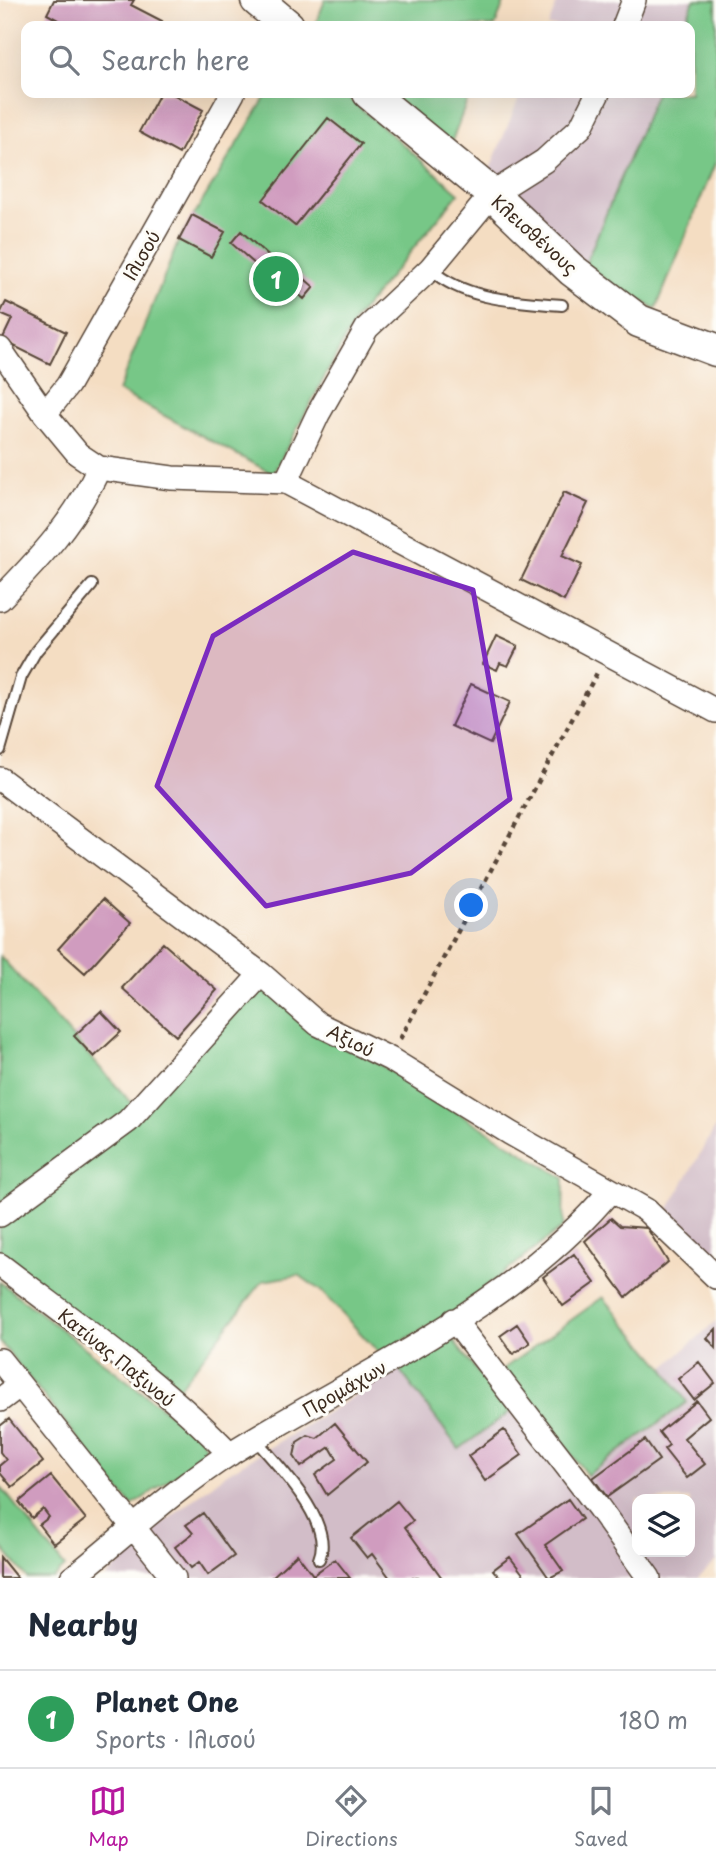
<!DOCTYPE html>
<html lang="en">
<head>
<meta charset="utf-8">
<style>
	body { margin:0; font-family:"Playpen Sans",sans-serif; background:#f6f6f7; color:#1f2937 }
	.controls { position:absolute; right:21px; bottom:21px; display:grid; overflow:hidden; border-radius:14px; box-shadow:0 7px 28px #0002 }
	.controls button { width:63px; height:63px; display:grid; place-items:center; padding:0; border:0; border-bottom:2px solid #e0e1e3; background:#fff; color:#1f2937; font:35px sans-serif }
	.you { position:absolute; left:472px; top:906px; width:24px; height:24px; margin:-18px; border:5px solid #fff; border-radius:50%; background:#1a73e8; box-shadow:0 0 0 10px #1a73e833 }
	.badge { display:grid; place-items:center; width:46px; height:46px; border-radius:50%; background:#b5179e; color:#fff; font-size:23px; font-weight:700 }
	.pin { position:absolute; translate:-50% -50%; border:4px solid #fff; box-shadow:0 2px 7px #0006 }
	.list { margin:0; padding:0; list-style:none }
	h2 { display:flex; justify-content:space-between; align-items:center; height:91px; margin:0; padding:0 28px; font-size:30px }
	h2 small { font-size:23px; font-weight:400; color:#747a83 }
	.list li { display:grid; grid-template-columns:46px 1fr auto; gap:21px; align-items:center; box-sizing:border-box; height:98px; padding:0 28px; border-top:2px solid #e0e1e3 }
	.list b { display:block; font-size:26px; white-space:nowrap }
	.list p { margin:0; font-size:23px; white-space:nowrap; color:#747a83 }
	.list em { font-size:23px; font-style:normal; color:#747a83 }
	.icon { flex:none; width:38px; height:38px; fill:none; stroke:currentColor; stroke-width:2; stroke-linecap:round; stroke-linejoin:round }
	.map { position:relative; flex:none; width:716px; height:1578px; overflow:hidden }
	.search { position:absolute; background:#fff; box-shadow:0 7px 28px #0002; left:21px; right:21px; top:21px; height:77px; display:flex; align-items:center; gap:18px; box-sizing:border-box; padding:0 24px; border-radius:14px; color:#747a83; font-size:26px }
	.sheet { height:189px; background:#fff }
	nav { display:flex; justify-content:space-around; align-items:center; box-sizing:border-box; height:98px; border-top:2px solid #e0e1e3; background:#fff; font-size:19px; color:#747a83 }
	nav a { display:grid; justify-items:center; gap:4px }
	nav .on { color:#b5179e }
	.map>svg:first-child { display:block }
	.industrial { fill:#d2bdc8; fill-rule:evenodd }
	.green { fill:#77c787; stroke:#597852; stroke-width:2 }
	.building { fill:#d09cbf }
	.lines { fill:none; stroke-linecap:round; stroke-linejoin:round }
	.service-casing { stroke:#574537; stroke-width:14 }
	.minor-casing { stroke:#574537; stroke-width:26 }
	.secondary-casing { stroke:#574537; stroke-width:35 }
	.path { stroke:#574537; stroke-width:4.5; stroke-dasharray:5 5; stroke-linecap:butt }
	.service { stroke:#fff; stroke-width:10 }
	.minor { stroke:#fff; stroke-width:23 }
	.secondary { stroke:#fff; stroke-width:32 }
	.marked { fill:#7b2cbf; fill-opacity:0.2; stroke:#7b2cbf; stroke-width:5; stroke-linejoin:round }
	.labels { text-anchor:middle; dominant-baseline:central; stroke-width:6; stroke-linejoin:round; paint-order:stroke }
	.street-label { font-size:18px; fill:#3b2a1e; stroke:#fdfcf7 }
</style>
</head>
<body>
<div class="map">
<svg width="716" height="1578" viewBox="0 0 716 1578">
	<rect width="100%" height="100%" fill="#fdfcf7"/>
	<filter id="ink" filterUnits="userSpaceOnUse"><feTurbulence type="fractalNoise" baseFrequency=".0143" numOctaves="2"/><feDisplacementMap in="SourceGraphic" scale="14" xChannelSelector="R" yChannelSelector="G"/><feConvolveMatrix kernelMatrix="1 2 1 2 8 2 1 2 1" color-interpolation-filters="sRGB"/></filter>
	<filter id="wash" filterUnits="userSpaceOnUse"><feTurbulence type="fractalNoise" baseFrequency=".00686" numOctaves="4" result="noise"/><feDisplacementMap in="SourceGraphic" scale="28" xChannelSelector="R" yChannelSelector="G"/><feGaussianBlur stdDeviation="1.57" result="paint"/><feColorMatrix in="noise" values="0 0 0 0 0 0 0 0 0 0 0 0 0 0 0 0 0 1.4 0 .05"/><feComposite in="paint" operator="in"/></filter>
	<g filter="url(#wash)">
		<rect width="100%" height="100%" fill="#f4ddc2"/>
		<!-- industrial -->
		<path class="industrial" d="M558,0H694L684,26H548Z
			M521,93H656L585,265L486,179Z
			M716,1126V1261L668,1210Z
			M716,1321V1561L698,1578H105L152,1532L227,1473L399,1369L459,1449L512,1410L573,1486L687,1403L664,1368ZM637,1499H690V1552H637Z"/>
		<!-- green -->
		<path class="green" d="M325,0H505L495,26H315Z
			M694,0H716V161L656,309L615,287L585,265L656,93H690V26H684Z
			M268,93H343L459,193L356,318L273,474L118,391L179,240Z
			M387,93H470L450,146Z
			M0,956L136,1108L255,983L363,1054L564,1178L563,1227L455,1311L380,1354L321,1291L299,1275L263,1281L174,1394L0,1254Z
			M0,1282L201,1438L206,1448L201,1457L132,1506L0,1342Z
			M603,1297L664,1368L687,1402L587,1475L529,1398L459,1449L399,1369L450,1336L485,1382Z
			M0,1486L65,1567L53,1578H27L0,1545Z"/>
		<g id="blocks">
			<!-- building -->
			<path class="building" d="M54,0H134L131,5L162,21L159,26H69L47,14Z
				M160,93H171L203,110L179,154L139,132Z
				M328,118L361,144L295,226L263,200Z
				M192,215L225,232L211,257L179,240Z
				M241,231L275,262L265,273L231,243Z
				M283,260L314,287L304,299L273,272Z
				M6,302L66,332L50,364L2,340L12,319L0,314Z
				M564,492L588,503L562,556L582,565L564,601L521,580Z
				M496,636L518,646L508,666L500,663L497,670L483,664Z
				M471,684L510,702L490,744L451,726Z
				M103,899L130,923L85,973L58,949Z
				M163,943L217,990L176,1036L122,988Z
				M101,1011L121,1032L94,1057L74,1036Z
				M611,1218L620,1226L647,1228L668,1262L626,1297L585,1241Z
				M574,1254L595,1283L563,1306L543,1277Z
				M517,1324L530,1343L513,1354L500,1336Z
				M716,1329V1348L707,1338Z
				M699,1362L715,1383L694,1400L678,1379Z
				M697,1401L709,1417L684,1438L705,1464L687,1478L664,1449L669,1445L659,1432Z
				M9,1419L43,1462L12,1487L0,1473V1465L6,1460L0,1452V1426Z
				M335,1423L367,1462L327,1495L315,1475L337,1459L330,1447L301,1467L294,1456L297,1442L308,1435L317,1438Z
				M504,1430L522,1455L485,1481L468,1456Z
				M645,1440L659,1460L607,1497L593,1478Z
				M51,1476L86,1519L54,1544L39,1525L49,1517L43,1509L32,1518L19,1502Z
				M568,1499L582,1519L545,1545L563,1571L549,1578L518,1534Z
				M397,1501L413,1521L405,1527L442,1578H390L372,1554L367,1558L351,1538Z
				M203,1513L234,1556L208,1575L199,1562L191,1568L175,1547L193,1533L186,1525Z
				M297,1554L313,1575L335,1559L350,1578H271Z
				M0,1557L17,1578H0Z
				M510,1557L526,1578H500L493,1570Z"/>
		</g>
	</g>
	<g filter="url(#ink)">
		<use href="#blocks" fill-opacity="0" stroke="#574537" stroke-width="2"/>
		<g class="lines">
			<!-- service casing -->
			<g class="service-casing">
				<path id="service" d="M430,269C466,301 516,301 562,305
					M0,750L21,677L36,651L92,585
					M256,1440C278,1466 335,1523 319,1559"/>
			</g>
			<!-- minor casing -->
			<g class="minor-casing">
				<path id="minor" d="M624,26L634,0
					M0,349L45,414L78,454L99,468L172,478L286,482L716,711
					M45,414L68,385L233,93
					M286,482L318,414L367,328L430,269L492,194L544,161L581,127L598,93
					M0,599C40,558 75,521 99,468
					M0,779L261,974L318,1024L390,1059L510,1133L646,1210L716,1277
					M0,1215L128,1121L261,974
					M0,1265C78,1325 162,1383 230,1454
					M454,1320L599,1508L649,1578
					M0,1360L174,1578
					M0,1400L20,1385
					M72,1578C123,1537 176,1488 231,1453C357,1374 514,1307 610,1191"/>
			</g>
			<!-- secondary casing -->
			<g class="secondary-casing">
				<path id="secondary" d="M257,0L288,26
					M369,93L492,194L572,270L639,321L716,350"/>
			</g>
			<!-- path -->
			<path class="path" d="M400,1039L598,671"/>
			<!-- service -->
			<use href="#service" class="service"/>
			<!-- minor -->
			<use href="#minor" class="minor"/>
			<!-- secondary -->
			<use href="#secondary" class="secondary"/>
		</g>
	</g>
	<!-- marked area -->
	<path class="marked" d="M353,552L473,590L510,799L411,873L266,906L157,786L213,636Z"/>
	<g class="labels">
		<!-- street labels -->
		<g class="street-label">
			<text transform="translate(535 234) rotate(42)">Κλεισθένους</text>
			<text transform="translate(141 255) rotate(-60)">Ιλισού</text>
			<text transform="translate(351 1040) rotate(26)">Αξιού</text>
			<text transform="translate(117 1357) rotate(39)">Κατίνας Παξινού</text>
			<text transform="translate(344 1388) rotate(-30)">Προμάχων</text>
		</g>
	</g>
</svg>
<div class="controls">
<button><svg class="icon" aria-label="layers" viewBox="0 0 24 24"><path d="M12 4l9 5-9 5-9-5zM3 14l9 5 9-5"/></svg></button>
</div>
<div class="you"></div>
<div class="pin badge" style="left:276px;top:279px;background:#2e9e5b">1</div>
<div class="search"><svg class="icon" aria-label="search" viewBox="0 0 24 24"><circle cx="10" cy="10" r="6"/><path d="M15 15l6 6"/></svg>Search here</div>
</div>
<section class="sheet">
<h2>Nearby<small></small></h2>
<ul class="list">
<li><span class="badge" style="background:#2e9e5b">1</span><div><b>Planet One</b><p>Sports · Ιλισού</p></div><em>180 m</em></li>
</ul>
</section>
<nav>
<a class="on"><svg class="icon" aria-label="map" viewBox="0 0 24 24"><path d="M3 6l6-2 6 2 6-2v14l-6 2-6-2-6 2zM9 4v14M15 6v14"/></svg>Map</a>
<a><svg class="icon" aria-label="directions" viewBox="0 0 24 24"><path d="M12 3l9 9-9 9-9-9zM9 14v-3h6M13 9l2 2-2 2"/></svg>Directions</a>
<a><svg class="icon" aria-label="saved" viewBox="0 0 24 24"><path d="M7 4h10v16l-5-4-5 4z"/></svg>Saved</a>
</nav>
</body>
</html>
